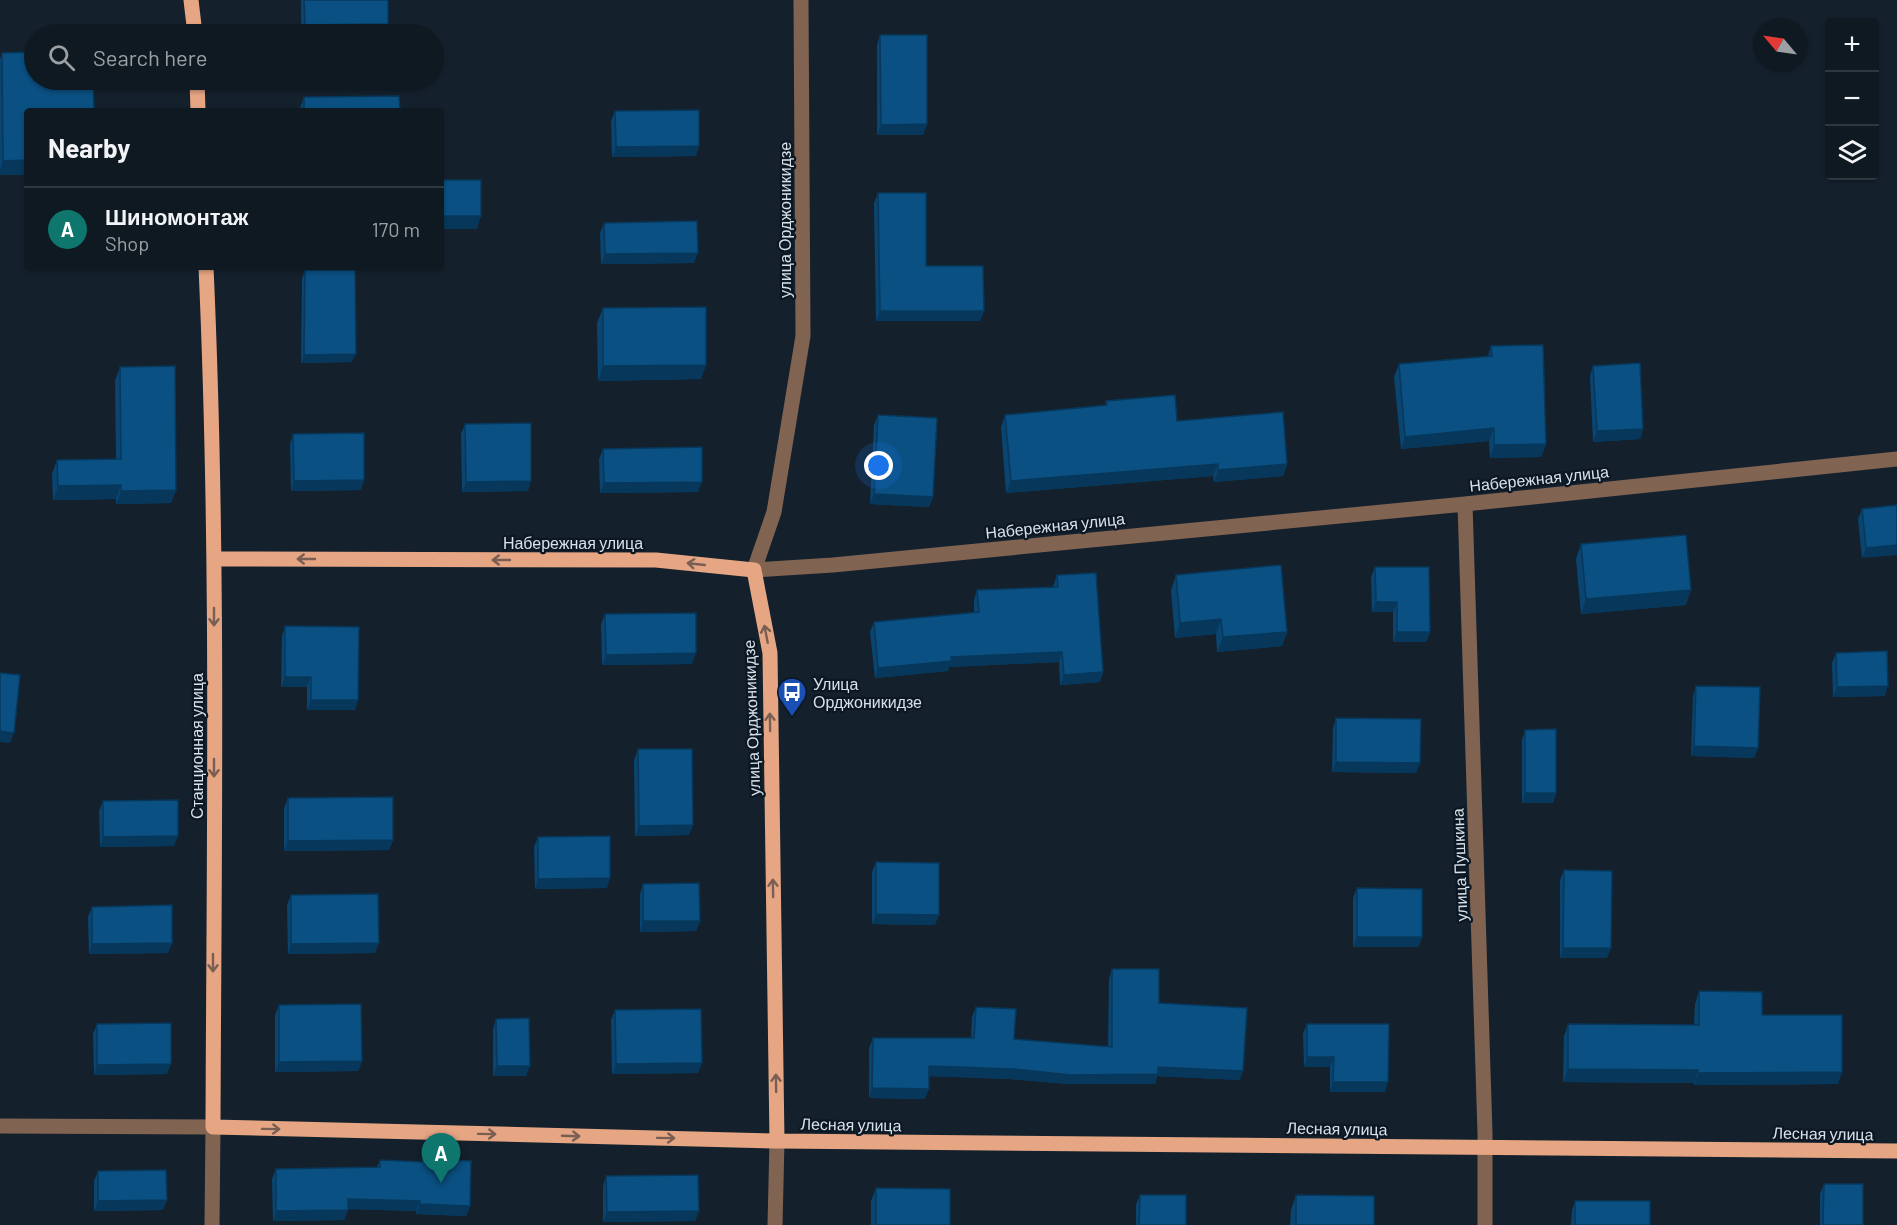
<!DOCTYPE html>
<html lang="en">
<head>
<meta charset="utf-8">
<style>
	body { margin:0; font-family:Barlow,sans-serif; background:#18222a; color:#f1f3f6 }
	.controls { position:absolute; right:18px; top:18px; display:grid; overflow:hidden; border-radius:6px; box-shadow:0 2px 4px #0004 }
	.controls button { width:54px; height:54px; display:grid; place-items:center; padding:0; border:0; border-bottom:2px solid #2f3840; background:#0f1922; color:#f1f3f6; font:30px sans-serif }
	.compass { position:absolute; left:1753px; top:18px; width:54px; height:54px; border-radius:50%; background:#0f1922; box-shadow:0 2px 4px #0004; rotate:299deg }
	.you { position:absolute; left:879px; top:466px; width:21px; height:21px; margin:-15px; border:4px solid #fff; border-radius:50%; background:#1a73e8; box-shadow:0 0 0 9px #1a73e833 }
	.badge { display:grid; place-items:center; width:39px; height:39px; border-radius:50%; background:#0f766e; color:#fff; font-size:20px; font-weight:700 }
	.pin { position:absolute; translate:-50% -50px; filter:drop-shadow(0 2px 3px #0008) }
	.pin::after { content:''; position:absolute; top:32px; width:21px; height:18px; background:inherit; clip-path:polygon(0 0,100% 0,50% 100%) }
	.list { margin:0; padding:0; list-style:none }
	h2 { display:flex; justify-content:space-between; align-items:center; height:78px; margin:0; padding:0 24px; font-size:26px }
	h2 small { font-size:20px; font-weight:400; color:#9ba0a5 }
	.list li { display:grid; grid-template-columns:39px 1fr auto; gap:18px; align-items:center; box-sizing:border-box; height:84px; padding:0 24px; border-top:2px solid #2f3840 }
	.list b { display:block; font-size:22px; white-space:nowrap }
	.list p { margin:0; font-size:20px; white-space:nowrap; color:#9ba0a5 }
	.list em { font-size:20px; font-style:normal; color:#9ba0a5 }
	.icon { flex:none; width:33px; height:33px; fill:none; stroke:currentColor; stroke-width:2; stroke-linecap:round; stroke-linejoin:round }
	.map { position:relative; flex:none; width:1897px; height:1225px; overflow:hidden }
	.search { position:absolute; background:#0f1922; box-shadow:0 2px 4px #0004; left:24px; top:24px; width:420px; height:66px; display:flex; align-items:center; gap:15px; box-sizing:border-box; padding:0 21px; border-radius:33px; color:#9ba0a5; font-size:22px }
	.panel { position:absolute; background:#0f1922; box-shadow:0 2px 4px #0004; left:24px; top:108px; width:420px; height:162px; border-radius:6px }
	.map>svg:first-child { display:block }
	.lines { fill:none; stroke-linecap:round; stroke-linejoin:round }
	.minor { stroke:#816352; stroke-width:15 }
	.major { stroke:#e6a683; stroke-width:15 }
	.wall { fill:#094570 }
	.shaded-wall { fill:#07385b }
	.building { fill:#0a5082; stroke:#07385b; stroke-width:1.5 }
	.oneway { stroke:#785e53 }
	.labels { text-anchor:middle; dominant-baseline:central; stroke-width:4.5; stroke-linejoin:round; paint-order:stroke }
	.street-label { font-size:16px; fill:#d8e0e8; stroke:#0b1723 }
	.poi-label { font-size:16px; fill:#d8e0e8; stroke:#0b1723; text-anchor:start }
</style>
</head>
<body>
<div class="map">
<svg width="1897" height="1225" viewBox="0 0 1897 1225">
	<rect width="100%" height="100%" fill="#14212d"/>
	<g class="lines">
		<!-- minor -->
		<path class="minor" d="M801,0L803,336L774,512L754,570L833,565L1465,504L1897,459
			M1465,504L1485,1133V1225
			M0,1126L213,1127L212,1225
			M775,1225L777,1141"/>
		<!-- major -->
		<path class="major" d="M191,0L195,34
			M197,80L198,111
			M206,267C219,554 214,840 213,1127L777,1141L1897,1151
			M215,559L656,560L754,570L770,653L777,1141"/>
	</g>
	<!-- wall -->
	<path class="wall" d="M301,0H388V24L384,34H301Z
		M880,35L927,124L923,135H877V45Z
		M2,53L94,111L0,175V59Z
		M304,97L400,111H299Z
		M615,111L696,156L612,157L611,121Z
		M878,193L926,266L984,311L980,321H876L874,203Z
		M604,223L694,263L601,264L600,233Z
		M305,270L352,362L301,363L302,279Z
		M603,308L706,365L701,379L598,381L597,323Z
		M1491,346L1546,444L1541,457L1490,458L1489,441L1401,449L1394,377L1399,364L1488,356Z
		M1593,366L1643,429L1640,439L1593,442L1590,376Z
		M120,367L176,490L171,503L116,504V499L53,500L52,474L57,460L116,459L115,381Z
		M1106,401L1177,421L1287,464L1283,476L1214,482L1213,476L1006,493L1001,427L1005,415L1105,406Z
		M878,415L933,497L929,507L870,504L874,425Z
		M465,424L528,491L462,492L461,434Z
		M293,434L364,480L361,490L291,491L290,444Z
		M603,449L698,492L600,493L599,459Z
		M1897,505L1862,558L1858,519L1862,509Z
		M1581,544L1686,605L1581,614L1576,559Z
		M1375,567L1430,632L1426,642H1393V612H1372L1371,577Z
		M1057,575L1103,672L1100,682L1060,685L1059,662L949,667L948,671L875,678L870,632L874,622L974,613V600L977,590L1053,587Z
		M1176,575L1287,632L1282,646L1217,652L1216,634L1175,638L1171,590Z
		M605,614L692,664L602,665L601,624Z
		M285,626L355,710H307V687H281L282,636Z
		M1836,653L1885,696L1833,697L1832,663Z
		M1696,686L1758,748L1754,758L1691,756L1693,696Z
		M1336,718L1416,773L1332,772L1333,728Z
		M1525,730L1556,793L1553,803H1522V740Z
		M638,749L689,835L635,836L634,760Z
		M288,798L393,840L389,850L284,851V808Z
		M103,801L174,846L100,847L99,811Z
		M538,837L607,888L535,889L534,847Z
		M876,862L935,925L872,924V872Z
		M1564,870L1607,958H1560V880Z
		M643,884L700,921L696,931L640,932V894Z
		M1357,888L1422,937L1418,947H1353V898Z
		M291,895L375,953L288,954L287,905Z
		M92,907L172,943L168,953L89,954L88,917Z
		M1112,969L1159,1003L1240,1080L1157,1076L1155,1084H1068L1009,1079L929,1076L925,1099L869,1098V1048L873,1038H971L972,1017L976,1007L1014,1039L1108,1047L1109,979Z
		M1699,991L1762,1015L1838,1084L1694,1085V1083L1563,1082L1564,1036L1568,1024L1694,1025L1695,1004Z
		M279,1005L362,1061L358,1071L275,1072V1015Z
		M615,1010L698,1073L612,1074L611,1020Z
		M496,1019L526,1076H493V1029Z
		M97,1024L167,1074L94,1075L93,1034Z
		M1307,1024L1385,1092H1330V1067H1304L1303,1034Z
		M422,1159L470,1206L466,1216L416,1214V1211L348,1209L344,1220L273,1221L272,1179L276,1169L377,1167L380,1160L421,1162Z
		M98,1171L163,1210L94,1211V1181Z
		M606,1176L699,1211L695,1221L603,1222V1186Z
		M1824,1184L1863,1225H1820V1194Z
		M876,1188L950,1225H871V1201Z
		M1140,1195L1186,1225H1136V1205Z
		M1296,1195L1374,1225H1290L1291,1210Z
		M1575,1201L1650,1225H1571L1572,1211Z"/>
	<!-- shaded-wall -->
	<path class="shaded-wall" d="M388,24L384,34H301L305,25Z
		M927,124L923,135H877L881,125Z
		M699,146L696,156L612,157L616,147Z
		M27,160V175H0V170L3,161Z
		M441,216H481L477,229H441Z
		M698,253L694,263L601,264L605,254Z
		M880,311H984L980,321H876Z
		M356,354L352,362L301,363L304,355Z
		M706,365L701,379L598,381L603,366Z
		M1494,428L1489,441L1401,449L1405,437Z
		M1643,429L1640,439L1593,442L1597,431Z
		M1546,444L1541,457L1490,458L1494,445Z
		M1218,464L1213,476L1006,493L1011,481Z
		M1287,464L1283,476L1214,482L1218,470Z
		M364,480L361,490L291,491L294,481Z
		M531,481L528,491L462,492L466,482Z
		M702,482L698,492L600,493L604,483Z
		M121,485L116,499L53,500L58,486Z
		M176,490L171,503L116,504L121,491Z
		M874,494L933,497L929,507L870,504Z
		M1897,545V555L1862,558L1866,548Z
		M1691,590L1686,605L1581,614L1586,599Z
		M1376,602H1397L1393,612H1372Z
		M1221,619L1216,634L1175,638L1180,623Z
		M1287,632L1282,646L1217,652L1223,637Z
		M1397,632H1430L1426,642H1393Z
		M1062,652L1059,662L949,667L948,671L875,678L878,668L951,657Z
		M696,653L692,664L602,665L606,655Z
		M1103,672L1100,682L1060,685L1064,675Z
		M285,677H311L307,687H281Z
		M1888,686L1885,696L1833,697L1837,687Z
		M311,700H358L355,710H307Z
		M0,731L14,733L10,743L0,742Z
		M1694,746L1758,748L1754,758L1691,756Z
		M1336,762L1420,763L1416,773L1332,772Z
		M1525,793H1556L1553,803H1522Z
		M693,825L689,835L635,836L639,826Z
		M178,836L174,846L100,847L103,837Z
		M393,840L389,850L284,851L288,841Z
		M610,878L607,888L535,889L538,879Z
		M876,914L939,915L935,925L872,924Z
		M643,921H700L696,931L640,932Z
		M1357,937H1422L1418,947H1353Z
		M172,943L168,953L89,954L92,944Z
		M379,943L375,953L288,954L291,944Z
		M1563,948H1611L1607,958H1560Z
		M1307,1057H1334L1330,1067H1304Z
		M362,1061L358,1071L275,1072L279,1062Z
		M702,1063L698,1073L612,1074L616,1064Z
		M171,1064L167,1074L94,1075L97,1065Z
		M497,1066H530L526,1076H493Z
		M929,1066L1158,1067L1243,1071L1240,1080L1157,1076L1155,1084H1068L1009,1079L925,1076Z
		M1568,1069L1698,1070L1694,1083L1563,1082Z
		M1842,1072L1838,1084L1694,1085L1698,1073Z
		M1333,1082H1388L1385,1092H1330Z
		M872,1088L929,1089L925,1099L869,1098Z
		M348,1199L420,1201L416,1211L344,1209Z
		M167,1200L163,1210L94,1211L98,1201Z
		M420,1204L470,1206L466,1216L416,1214Z
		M348,1210L344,1220L273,1221L276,1211Z
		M699,1211L695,1221L603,1222L607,1212Z"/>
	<!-- building -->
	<path class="building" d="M304,0H388V24L305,25Z
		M880,35H927V124L881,125Z
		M34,52V80H93L94,111H27V160L3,161L2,53Z
		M399,96L400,111H304V97Z
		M699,110V146L616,147L615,111Z
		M441,180H481V216H441Z
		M878,193H926V266H983L984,311H880Z
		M697,221L698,253L605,254L604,223Z
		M305,270H355L356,354L304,355Z
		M706,307V365L603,366V308Z
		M1543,345L1546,444L1494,445V428L1405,437L1399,364L1492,356L1491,346Z
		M1640,363L1643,429L1597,431L1593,366Z
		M175,366L176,490L121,491V485L58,486L57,460L121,459L120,367Z
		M1175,395L1177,421L1283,412L1287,464L1218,470V464L1011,481L1005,415L1107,405L1106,401Z
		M878,415L937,418L933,497L874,494Z
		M531,423V481L466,482L465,424Z
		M364,433V480L294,481L293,434Z
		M702,447V482L604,483L603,449Z
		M1897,505V545L1866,548L1862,509Z
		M1686,535L1691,590L1586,599L1581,544Z
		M1281,565L1287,632L1223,637L1221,619L1180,623L1176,575Z
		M1375,567H1429L1430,632H1397V602H1376Z
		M1096,573L1103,672L1064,675L1062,652L951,657L952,661L878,668L874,622L979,612L977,590L1058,587L1057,575Z
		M696,613V653L606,655L605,614Z
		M285,626L359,627L358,700H311V677H285Z
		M1887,651L1888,686L1837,687L1836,653Z
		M0,673L20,675L14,733L0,731Z
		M1696,686L1760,687L1758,748L1694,746Z
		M1336,718L1421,719L1420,763L1336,762Z
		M1556,729V793H1525V730Z
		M638,749H692L693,825L639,826Z
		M393,797V840L288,841V798Z
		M178,800V836L103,837V801Z
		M610,836V878L538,879V837Z
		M876,862L939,863V915L876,914Z
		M1564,870L1612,871L1611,948H1563Z
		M699,883L700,921H643V884Z
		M1357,888L1422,889V937H1357Z
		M378,894L379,943L291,944V895Z
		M172,905V943L92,944V907Z
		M1112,969H1159V1003L1247,1008L1243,1071L1158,1067V1074L1071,1075L1013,1069L929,1066V1089L872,1088L873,1038H974L976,1007L1016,1009L1014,1039L1112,1047Z
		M1699,991L1762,992V1015H1842V1072L1698,1073V1070L1568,1069V1024L1699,1025Z
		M361,1004L362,1061L279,1062V1005Z
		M701,1009L702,1063L616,1064L615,1010Z
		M529,1018L530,1066H497L496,1019Z
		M171,1023V1064L97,1065V1024Z
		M1307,1024H1389L1388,1082H1333L1334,1057H1307Z
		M422,1159L471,1161L470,1206L420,1204V1201L348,1199V1210L276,1211V1169L380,1167V1160L422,1162Z
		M166,1170L167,1200L98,1201V1171Z
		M698,1175L699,1211L607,1212L606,1176Z
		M1824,1184H1863V1225H1823Z
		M876,1188L950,1189V1225H876Z
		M1140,1195H1186V1225H1139Z
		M1296,1195L1374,1196V1225H1296Z
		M1575,1201H1650V1225H1575Z"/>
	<!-- one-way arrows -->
	<defs><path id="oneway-shaft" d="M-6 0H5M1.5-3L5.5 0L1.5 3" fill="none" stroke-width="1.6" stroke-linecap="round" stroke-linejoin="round" transform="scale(1.5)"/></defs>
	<g class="oneway">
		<use href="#oneway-shaft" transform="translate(306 559) rotate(-180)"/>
		<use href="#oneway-shaft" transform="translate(501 560) rotate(-180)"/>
		<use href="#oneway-shaft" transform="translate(696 564) rotate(-174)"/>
		<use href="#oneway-shaft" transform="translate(214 617) rotate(90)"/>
		<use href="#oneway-shaft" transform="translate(766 634) rotate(-101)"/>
		<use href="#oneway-shaft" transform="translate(770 722) rotate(-91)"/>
		<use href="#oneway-shaft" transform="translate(214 768) rotate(90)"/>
		<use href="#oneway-shaft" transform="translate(773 888) rotate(-91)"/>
		<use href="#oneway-shaft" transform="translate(213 963) rotate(90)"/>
		<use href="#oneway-shaft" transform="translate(776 1083) rotate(-91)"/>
		<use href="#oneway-shaft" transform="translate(271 1129) rotate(1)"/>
		<use href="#oneway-shaft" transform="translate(487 1134) rotate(1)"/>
		<use href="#oneway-shaft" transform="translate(571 1136) rotate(2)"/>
		<use href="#oneway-shaft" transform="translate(666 1138) rotate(1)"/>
	</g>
	<!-- icons -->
	<defs>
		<g id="bus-pin" transform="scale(1.5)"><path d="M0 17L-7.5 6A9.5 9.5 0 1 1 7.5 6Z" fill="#1a4fb4" stroke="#0b1723"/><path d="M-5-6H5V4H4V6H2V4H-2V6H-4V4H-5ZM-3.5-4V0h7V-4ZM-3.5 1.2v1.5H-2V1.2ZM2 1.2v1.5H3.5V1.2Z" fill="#fff"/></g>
	</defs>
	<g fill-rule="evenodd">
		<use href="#bus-pin" x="792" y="692"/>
	</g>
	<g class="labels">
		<!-- street labels -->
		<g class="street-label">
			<text transform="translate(784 220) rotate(-90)">улица Орджоникидзе</text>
			<text transform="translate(1539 478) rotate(-6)">Набережная улица</text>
			<text transform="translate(1055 525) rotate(-6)">Набережная улица</text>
			<text x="573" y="542">Набережная улица</text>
			<text transform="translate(751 718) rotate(-92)">улица Орджоникидзе</text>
			<text transform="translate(196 746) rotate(-90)">Станционная улица</text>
			<text transform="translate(1459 865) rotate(-92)">улица Пушкина</text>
			<text transform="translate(851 1124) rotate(1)">Лесная улица</text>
			<text transform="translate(1337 1128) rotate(1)">Лесная улица</text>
			<text transform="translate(1823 1133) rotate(1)">Лесная улица</text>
		</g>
		<!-- poi labels -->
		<g class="poi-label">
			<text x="813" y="683">Улица<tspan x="813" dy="18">Орджоникидзе</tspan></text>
		</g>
	</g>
</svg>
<div class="controls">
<button>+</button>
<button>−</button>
<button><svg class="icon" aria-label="layers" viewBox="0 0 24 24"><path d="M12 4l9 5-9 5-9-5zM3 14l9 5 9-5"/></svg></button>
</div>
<svg class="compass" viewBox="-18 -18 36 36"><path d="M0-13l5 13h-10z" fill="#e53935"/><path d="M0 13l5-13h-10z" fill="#9ba0a5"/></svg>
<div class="you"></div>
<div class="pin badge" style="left:441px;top:1183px">A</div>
<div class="search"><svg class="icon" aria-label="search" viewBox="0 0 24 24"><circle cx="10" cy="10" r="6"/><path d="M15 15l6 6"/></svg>Search here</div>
<section class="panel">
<h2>Nearby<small></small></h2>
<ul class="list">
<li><span class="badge">A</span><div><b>Шиномонтаж</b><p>Shop</p></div><em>170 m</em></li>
</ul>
</section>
</div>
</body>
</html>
